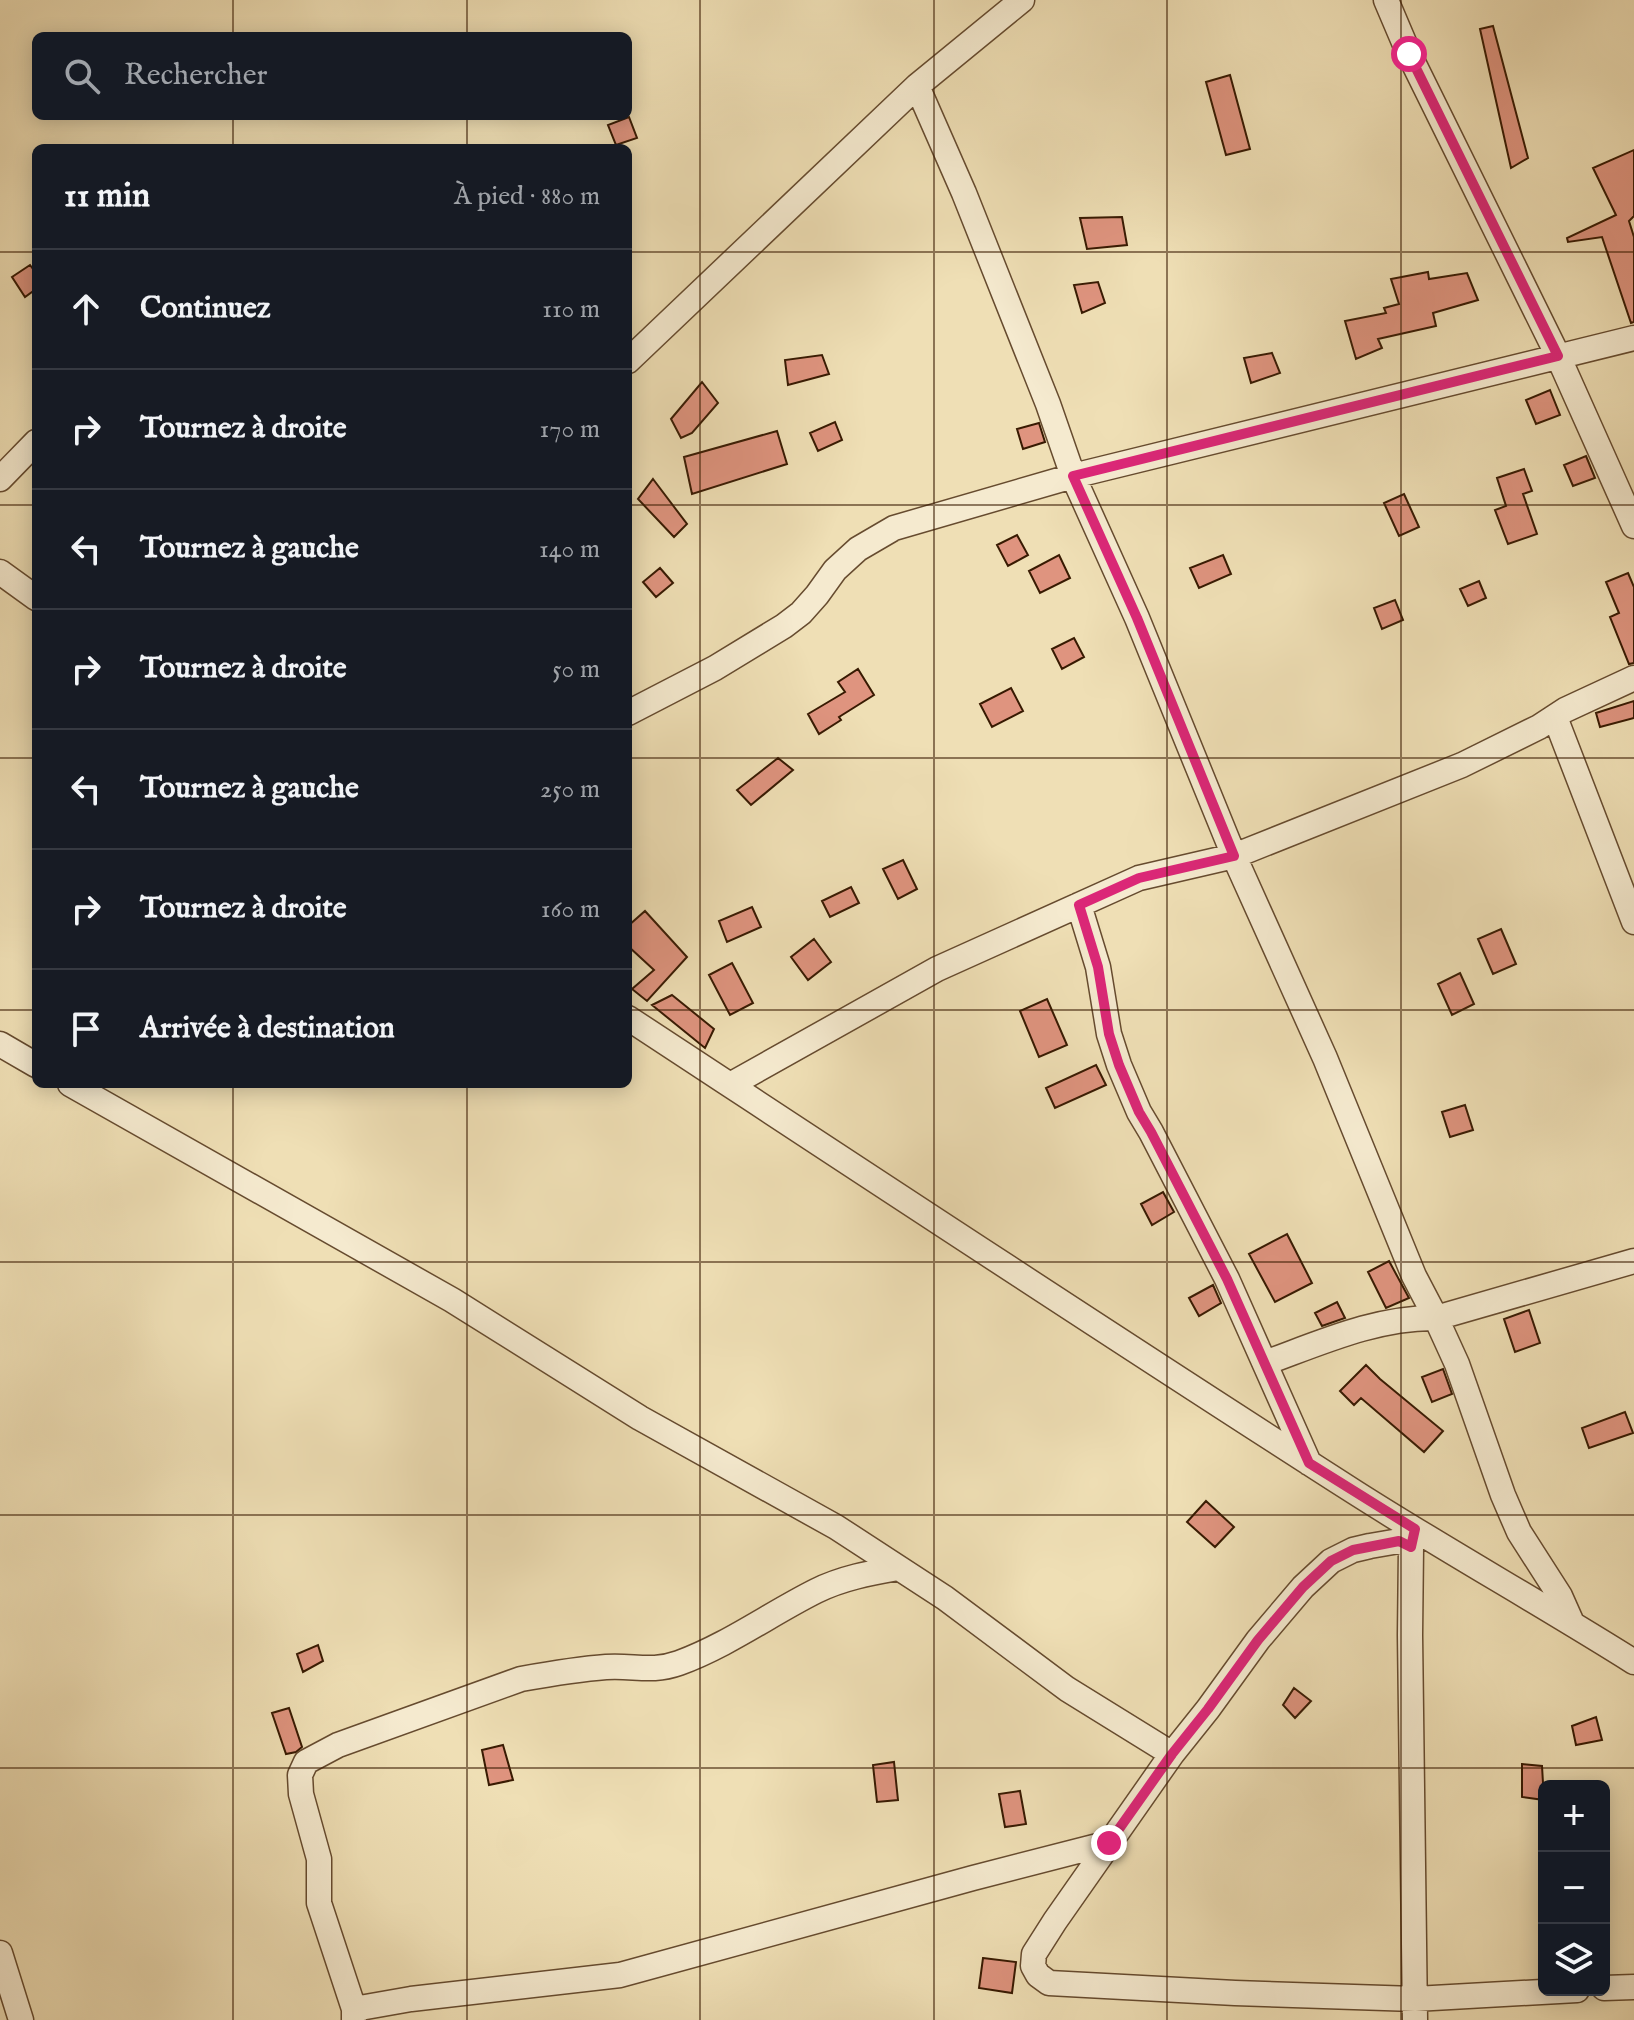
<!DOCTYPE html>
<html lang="fr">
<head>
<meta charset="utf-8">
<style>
	body { margin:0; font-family:"IM FELL English",serif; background:#20242c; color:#f1f3f6 }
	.controls { position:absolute; right:24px; bottom:24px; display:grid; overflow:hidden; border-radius:12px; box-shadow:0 4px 20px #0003 }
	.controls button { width:72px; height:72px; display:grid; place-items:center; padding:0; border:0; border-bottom:2px solid #363941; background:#171b24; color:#f1f3f6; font:40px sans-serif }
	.stop { position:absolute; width:24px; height:24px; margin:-18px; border:6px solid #db2777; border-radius:50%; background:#fff }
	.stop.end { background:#db2777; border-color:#fff; box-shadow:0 2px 8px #0008 }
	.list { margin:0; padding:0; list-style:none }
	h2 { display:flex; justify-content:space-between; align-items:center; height:104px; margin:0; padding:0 32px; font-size:34px }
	h2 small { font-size:26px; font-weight:400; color:#9ea1a6 }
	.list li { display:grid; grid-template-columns:52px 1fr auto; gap:24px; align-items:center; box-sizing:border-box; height:120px; padding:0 32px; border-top:2px solid #363941 }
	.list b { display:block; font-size:30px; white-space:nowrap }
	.list em { font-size:26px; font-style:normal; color:#9ea1a6 }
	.icon { flex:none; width:44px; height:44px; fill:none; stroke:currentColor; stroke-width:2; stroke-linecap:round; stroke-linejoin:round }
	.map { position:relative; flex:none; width:1634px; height:2020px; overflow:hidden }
	.search { position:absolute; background:#171b24; box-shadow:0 4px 20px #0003; left:32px; top:32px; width:600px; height:88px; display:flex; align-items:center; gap:20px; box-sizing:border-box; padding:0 28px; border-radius:12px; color:#9ea1a6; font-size:30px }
	.panel { position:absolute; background:#171b24; box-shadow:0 4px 20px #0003; left:32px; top:144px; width:600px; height:944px; border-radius:12px }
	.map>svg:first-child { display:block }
	.building { fill:#df947f; stroke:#381a02; stroke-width:2 }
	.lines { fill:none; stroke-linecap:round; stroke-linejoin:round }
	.minor-casing { stroke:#664b2f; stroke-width:27 }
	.minor { stroke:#f5eacf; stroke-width:24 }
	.route { stroke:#db2777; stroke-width:10 }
	.grid { fill:none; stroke:#381a02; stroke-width:2; stroke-opacity:0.55 }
</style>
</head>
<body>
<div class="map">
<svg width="1634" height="2020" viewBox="0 0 1634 2020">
	<rect width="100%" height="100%" fill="#efdfb5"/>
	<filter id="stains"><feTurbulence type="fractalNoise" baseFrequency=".0025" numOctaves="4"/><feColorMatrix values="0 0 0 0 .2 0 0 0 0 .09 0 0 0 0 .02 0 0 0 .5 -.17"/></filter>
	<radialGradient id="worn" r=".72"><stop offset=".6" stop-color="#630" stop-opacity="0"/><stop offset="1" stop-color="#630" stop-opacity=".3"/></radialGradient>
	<!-- building -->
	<path class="building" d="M1493,26L1528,158L1511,168L1480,29Z
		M1230,75L1250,149L1226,155L1206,82Z
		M629,117L637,138L616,145L608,125Z
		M1634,150V216L1629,221L1634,237V322L1631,323L1602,237L1568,242L1567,238L1616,215L1593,168Z
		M1122,217L1127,245L1087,249L1080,218Z
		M30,265L36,273V289L25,297L12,277Z
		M1428,272L1429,279L1467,273L1478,300L1433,313L1436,326L1378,339L1382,348L1356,359L1345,321L1386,313L1384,308L1399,304L1391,279Z
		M1098,282L1105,303L1082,313L1074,285Z
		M1272,353L1280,373L1251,383L1244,358Z
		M822,355L829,374L788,385L785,360Z
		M702,382L718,403L692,433L681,438L671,419Z
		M1550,390L1560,415L1536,424L1526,400Z
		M835,422L842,440L818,451L810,433Z
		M1039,423L1045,442L1023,449L1017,429Z
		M777,431L787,464L692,494L684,457Z
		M1586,456L1595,478L1573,486L1564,465Z
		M1524,469L1532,491L1523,494L1537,534L1508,544L1495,510L1506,506L1497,478Z
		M653,479L687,524L674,537L638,499Z
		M1404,494L1419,527L1399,536L1384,503Z
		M1017,535L1028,555L1008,566L997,545Z
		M1059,555L1070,578L1040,593L1029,571Z
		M1223,555L1231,574L1199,588L1190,568Z
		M660,568L673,583L656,597L643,582Z
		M1628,573L1634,587V663L1629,664L1610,617L1619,613L1606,582Z
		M1479,581L1486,598L1468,606L1460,589Z
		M1395,600L1403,620L1382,629L1374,608Z
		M1074,638L1084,657L1062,669L1052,649Z
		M858,669L874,695L839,717L841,720L819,734L808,714L845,692L838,682Z
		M1011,688L1023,711L992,727L980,704Z
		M1634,701V718L1600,727L1596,713Z
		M778,758L793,770L751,805L737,790Z
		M903,860L917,889L898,899L883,869Z
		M851,887L859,903L830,917L822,901Z
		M752,907L761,927L727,942L719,921Z
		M645,911L687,957L647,1001L632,989L654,970L628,946V926Z
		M1501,929L1516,964L1493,974L1478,939Z
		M814,939L831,962L808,980L791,957Z
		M732,963L753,1003L730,1015L709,975Z
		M1460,973L1474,1004L1452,1015L1438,984Z
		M672,995L714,1029L705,1048L652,1005Z
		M1047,999L1067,1045L1039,1057L1020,1011Z
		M1096,1065L1106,1085L1055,1108L1046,1088Z
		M1465,1105L1473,1130L1450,1137L1442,1112Z
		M1163,1192L1174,1212L1152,1225L1141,1204Z
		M1287,1234L1312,1283L1275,1302L1249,1254Z
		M1389,1261L1409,1298L1386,1308L1368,1272Z
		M1213,1285L1221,1303L1199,1316L1189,1298Z
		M1337,1302L1345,1318L1322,1326L1315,1313Z
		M1529,1310L1540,1343L1515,1352L1504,1319Z
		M1366,1365L1380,1379L1443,1431L1424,1452L1361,1398L1354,1405L1340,1391Z
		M1443,1369L1452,1394L1432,1402L1422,1377Z
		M1625,1412L1633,1433L1589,1448L1582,1428Z
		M1206,1501L1234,1527L1215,1547L1187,1522Z
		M318,1645L323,1661L303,1672L297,1654Z
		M1294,1688L1311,1701L1295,1718L1283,1705Z
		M289,1708L302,1747L296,1752L286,1754L272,1713Z
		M1596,1717L1602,1740L1576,1745L1572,1726Z
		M503,1745L513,1780L489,1785L482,1750Z
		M894,1762L898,1800L877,1802L873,1765Z
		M1522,1764L1542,1766L1544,1800L1522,1797Z
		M1020,1791L1026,1824L1005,1827L999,1794Z
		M983,1958L1016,1962L1012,1993L979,1988Z"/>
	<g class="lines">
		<!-- minor casing -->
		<g class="minor-casing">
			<path id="minor" d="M1386,0L1409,54L1558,356L1634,526
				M917,86L964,193L1048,404L1073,476L1137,618L1234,856L1325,1058L1414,1276L1436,1318L1457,1364L1503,1495L1519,1532L1560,1596L1572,1623
				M628,361L917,86L1022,0
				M0,479L36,442
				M0,572L36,598
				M628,713L715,668L784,626L801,613L817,595L835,570L858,549L894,528L1073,476L1634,338
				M1555,717L1634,922
				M1079,905L1098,967L1109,1034L1119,1065L1139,1112L1151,1132L1227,1279L1309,1463
				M628,1018C870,1177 1112,1337 1356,1493C1447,1551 1542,1604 1634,1662
				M0,1044L36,1065
				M70,1084L452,1300L640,1418L836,1527L945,1598L1067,1689L1172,1754
				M730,1085L937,969L1139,878L1234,856L1462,765L1539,727L1565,710L1634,678
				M1265,1363C1320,1343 1377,1317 1436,1318L1634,1261
				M1414,1531L1411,1547L1410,1635L1415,2020
				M1411,1547L1399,1541L1370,1546L1353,1550L1331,1561L1303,1587L1258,1640L1208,1709L1172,1754L1055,1921L1034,1954L1033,1966L1038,1975L1049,1983L1235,1993L1415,1999L1577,1990
				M0,1953L21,2020
				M1604,1988L1634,1987
				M354,2009L411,1999L620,1975L973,1878L1109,1843
				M354,2020V2009L319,1903V1859L301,1794L300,1775L306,1762L338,1745L521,1679C549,1674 578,1669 606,1667C634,1665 651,1673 679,1663C728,1645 770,1614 816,1591C842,1578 870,1573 898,1568"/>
		</g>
		<!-- minor -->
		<use href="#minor" class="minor"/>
	</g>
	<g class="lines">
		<!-- route -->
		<path class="route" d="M1109,1843L1172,1754L1208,1709L1258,1640L1303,1587L1331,1561L1353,1550L1399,1541L1411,1547L1415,1529L1309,1463L1227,1279L1151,1132L1139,1112L1119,1065L1109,1034L1098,967L1079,905L1139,878L1234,856L1137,618L1073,476L1558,356L1409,54"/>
	</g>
	<!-- grid -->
	<path class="grid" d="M233,0V36M467,0V36M700,0V2020M934,0V2020M1167,0V2020M1401,0V2020M233,116V148M467,116V148M0,252H36M628,252H1634M0,505H36M628,505H1634M0,758H36M628,758H1634M0,1010H36M628,1010H1634M233,1084V2020M467,1084V2020M0,1262H1634M0,1515H1634M0,1768H1634"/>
	<rect width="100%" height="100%" filter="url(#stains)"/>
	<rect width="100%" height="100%" fill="url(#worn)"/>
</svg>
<div class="controls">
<button>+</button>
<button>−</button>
<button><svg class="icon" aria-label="layers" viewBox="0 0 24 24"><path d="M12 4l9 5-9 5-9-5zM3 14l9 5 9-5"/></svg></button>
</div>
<div class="stop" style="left:1409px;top:54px"></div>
<div class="stop end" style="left:1109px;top:1843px"></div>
<div class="search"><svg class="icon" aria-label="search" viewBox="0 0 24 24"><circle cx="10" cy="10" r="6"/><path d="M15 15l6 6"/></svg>Rechercher</div>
<section class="panel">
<h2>11 min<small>À pied · 880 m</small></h2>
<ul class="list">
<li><svg class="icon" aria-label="ahead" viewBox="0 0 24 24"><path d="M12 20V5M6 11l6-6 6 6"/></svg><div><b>Continuez</b></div><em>110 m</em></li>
<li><svg class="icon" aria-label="right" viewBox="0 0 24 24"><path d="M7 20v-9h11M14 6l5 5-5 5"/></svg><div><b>Tournez à droite</b></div><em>170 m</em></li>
<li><svg class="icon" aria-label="left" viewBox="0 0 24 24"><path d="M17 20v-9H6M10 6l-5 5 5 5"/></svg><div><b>Tournez à gauche</b></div><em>140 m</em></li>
<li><svg class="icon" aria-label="right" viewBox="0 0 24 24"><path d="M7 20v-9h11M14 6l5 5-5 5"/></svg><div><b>Tournez à droite</b></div><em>50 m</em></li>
<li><svg class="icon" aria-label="left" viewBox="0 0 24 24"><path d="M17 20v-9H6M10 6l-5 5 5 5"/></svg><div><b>Tournez à gauche</b></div><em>250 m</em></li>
<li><svg class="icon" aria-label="right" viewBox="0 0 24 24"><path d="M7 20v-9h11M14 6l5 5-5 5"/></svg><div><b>Tournez à droite</b></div><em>160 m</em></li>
<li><svg class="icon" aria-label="arrive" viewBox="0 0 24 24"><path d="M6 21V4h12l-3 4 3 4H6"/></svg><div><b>Arrivée à destination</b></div></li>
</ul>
</section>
</div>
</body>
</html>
